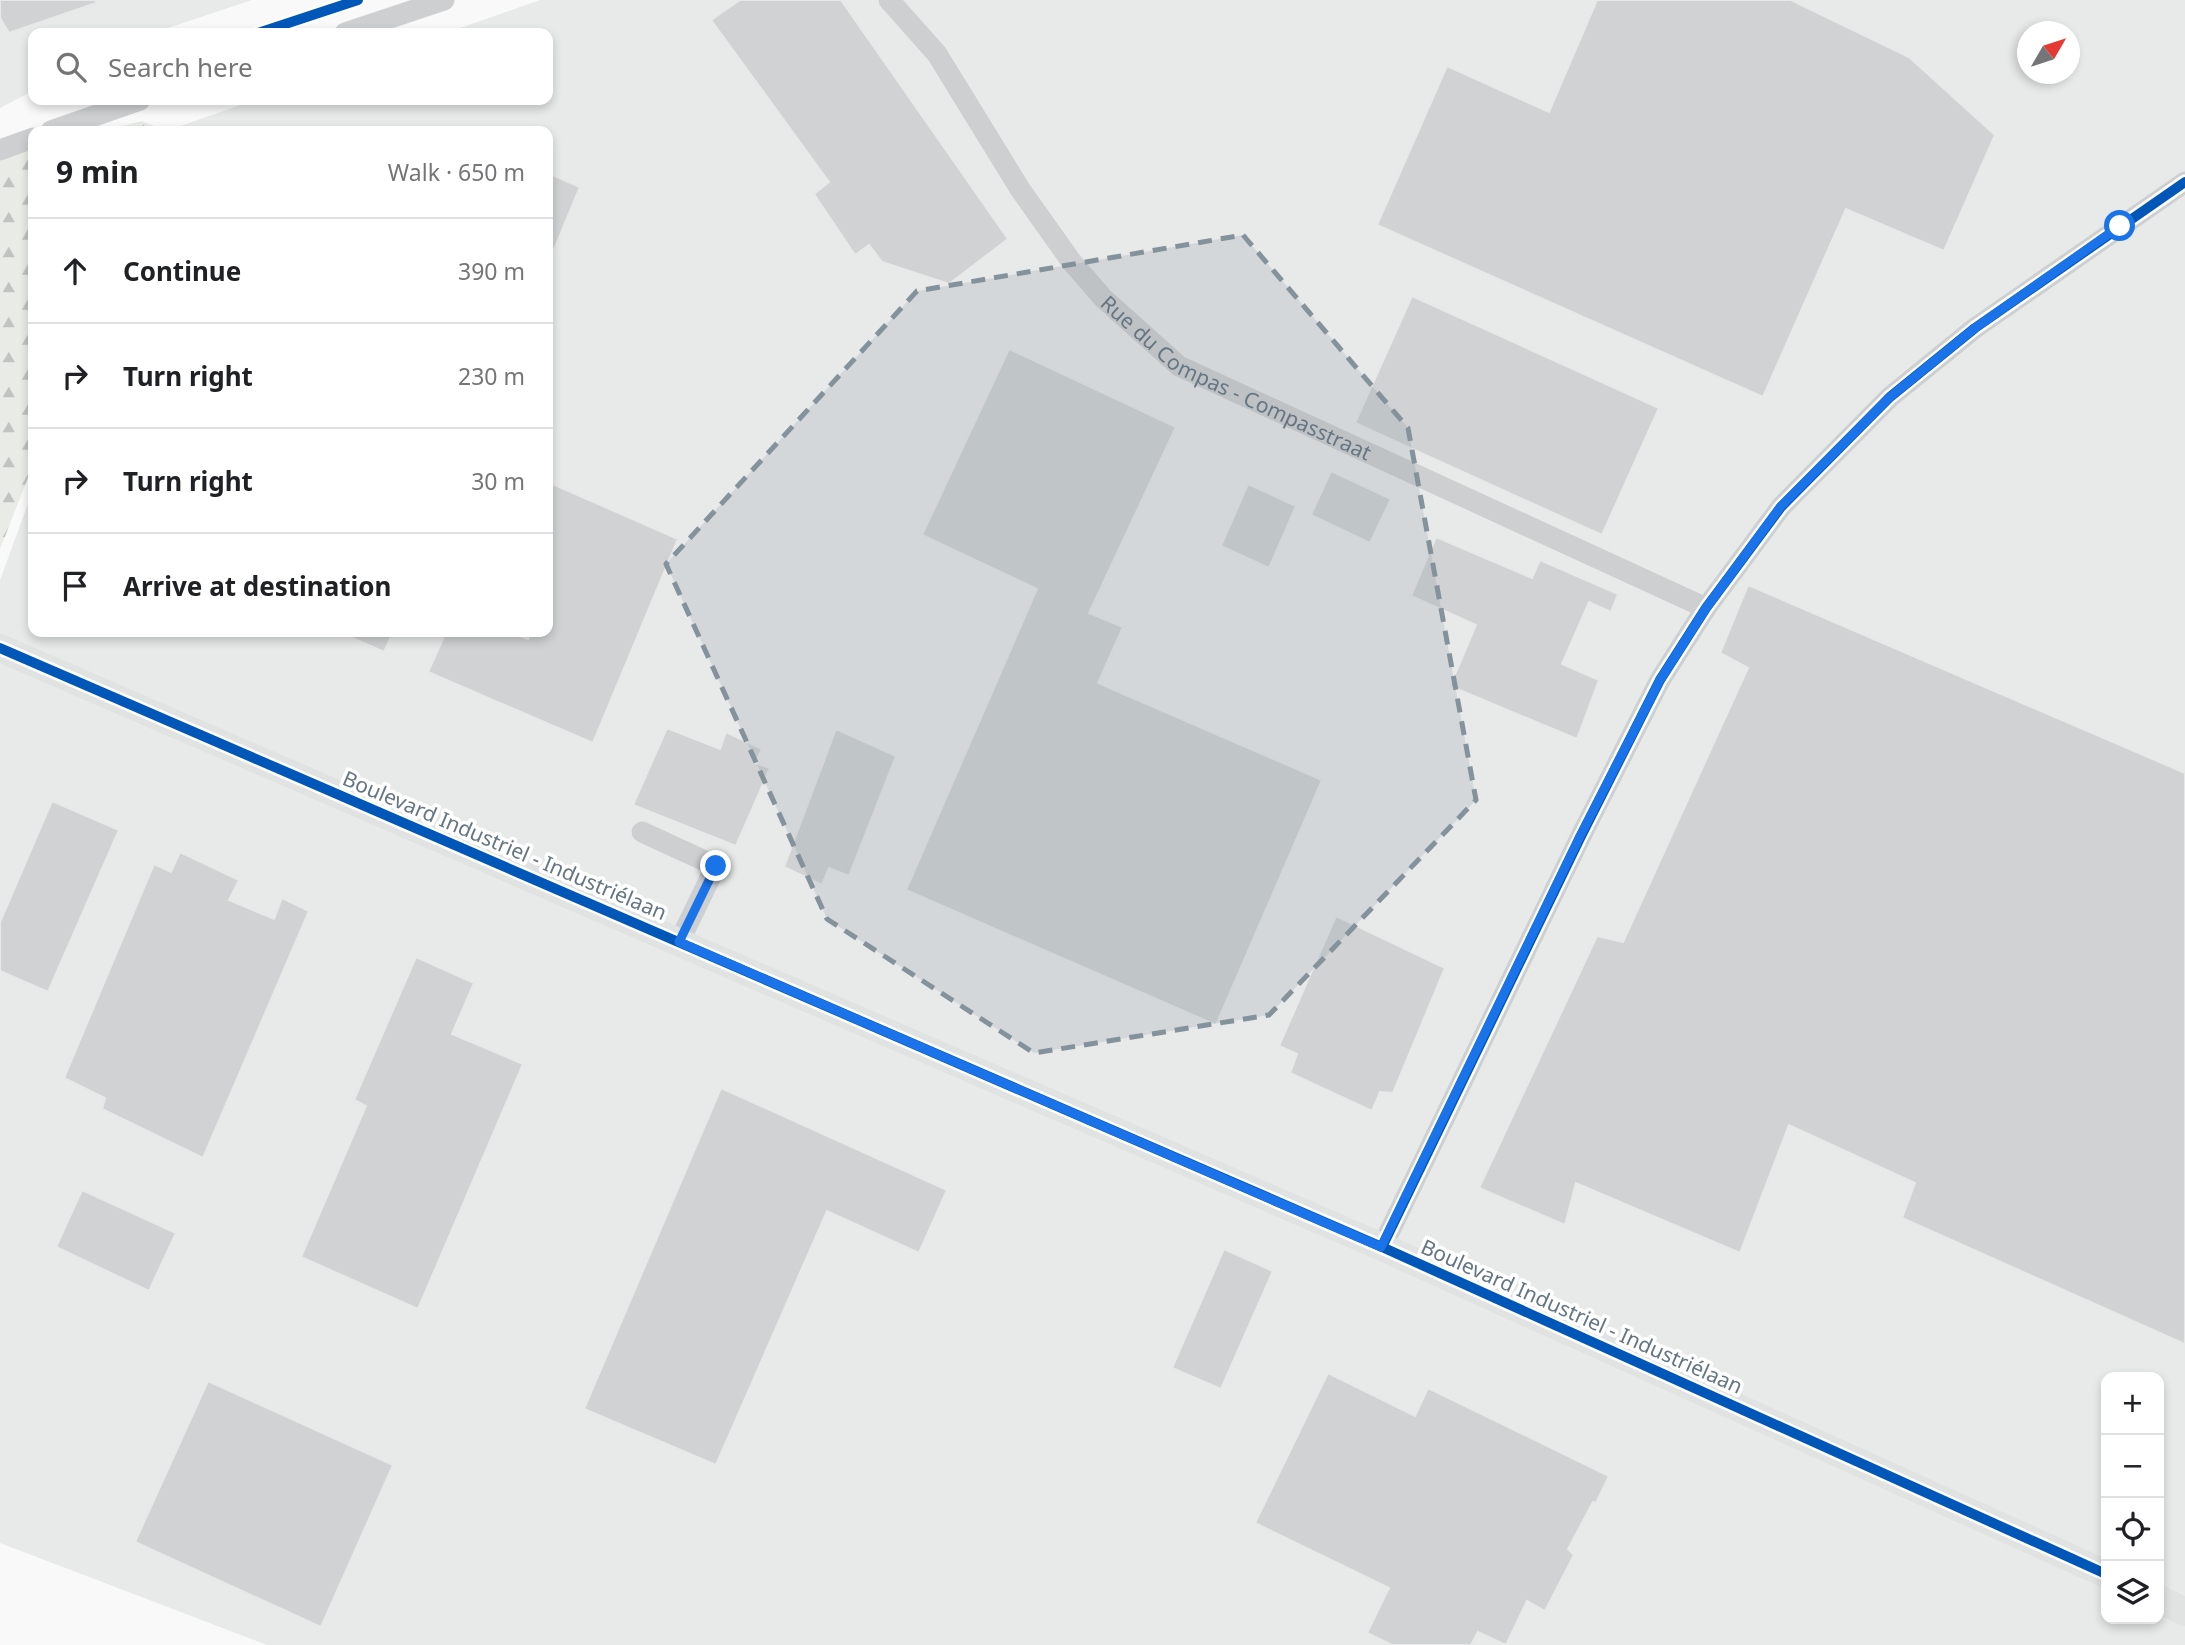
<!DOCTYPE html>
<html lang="en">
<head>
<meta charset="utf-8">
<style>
	body { margin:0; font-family:"Noto Sans",sans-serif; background:#f6f6f6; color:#202124 }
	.controls { position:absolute; right:21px; bottom:21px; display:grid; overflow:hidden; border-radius:14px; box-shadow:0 4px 10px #0003 }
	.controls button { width:63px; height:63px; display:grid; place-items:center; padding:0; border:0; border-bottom:2px solid #e0e0e0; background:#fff; color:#202124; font:35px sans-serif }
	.compass { position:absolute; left:2017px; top:21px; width:63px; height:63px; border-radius:50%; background:#fff; box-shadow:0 4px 10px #0003; rotate:51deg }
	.stop { position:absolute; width:21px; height:21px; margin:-16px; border:5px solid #1a73e8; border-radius:50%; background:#fff }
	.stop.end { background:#1a73e8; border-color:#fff; box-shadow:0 2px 7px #0008 }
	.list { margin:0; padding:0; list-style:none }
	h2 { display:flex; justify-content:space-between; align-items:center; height:91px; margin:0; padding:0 28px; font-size:30px }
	h2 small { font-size:23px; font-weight:400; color:#757577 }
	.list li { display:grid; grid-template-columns:46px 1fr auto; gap:21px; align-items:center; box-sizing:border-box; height:105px; padding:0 28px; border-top:2px solid #e0e0e0 }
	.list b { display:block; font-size:26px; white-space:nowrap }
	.list em { font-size:23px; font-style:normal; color:#757577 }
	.icon { flex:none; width:38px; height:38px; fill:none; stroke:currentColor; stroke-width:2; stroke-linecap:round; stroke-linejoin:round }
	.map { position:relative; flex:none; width:2185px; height:1645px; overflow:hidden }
	.search { position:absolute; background:#fff; box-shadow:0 4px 10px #0003; left:28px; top:28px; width:525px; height:77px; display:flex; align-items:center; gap:18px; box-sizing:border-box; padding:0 24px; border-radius:14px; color:#757577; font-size:26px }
	.panel { position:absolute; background:#fff; box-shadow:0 4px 10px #0003; left:28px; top:126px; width:525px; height:511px; border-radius:14px }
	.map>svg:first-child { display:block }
	.built { fill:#e8e9e9; fill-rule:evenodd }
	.forest { fill:url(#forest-firs) }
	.building { fill:#d0d2d3; stroke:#e8e8e8; stroke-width:2 }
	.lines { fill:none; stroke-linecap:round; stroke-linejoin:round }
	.minor { stroke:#cecfd0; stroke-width:21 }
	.major { stroke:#e1e2e2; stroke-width:28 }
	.cycleway-casing { stroke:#fff; stroke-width:15 }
	.cycleway { stroke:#0057b8; stroke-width:10 }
	.route { stroke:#1a73e8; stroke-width:9 }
	.marked { fill:#84929c; fill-opacity:0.2; stroke:#84929c; stroke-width:5; stroke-dasharray:14 9; stroke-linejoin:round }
	.labels { text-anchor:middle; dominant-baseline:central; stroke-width:7; stroke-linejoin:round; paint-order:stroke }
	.street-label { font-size:21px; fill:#657683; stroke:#fff }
</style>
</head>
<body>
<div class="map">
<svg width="2185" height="1645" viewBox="0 0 2185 1645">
	<defs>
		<pattern id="forest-firs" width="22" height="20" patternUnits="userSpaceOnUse" patternTransform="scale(1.75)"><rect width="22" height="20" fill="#e8ebe6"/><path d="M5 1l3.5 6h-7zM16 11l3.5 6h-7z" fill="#c0c3c0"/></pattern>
	</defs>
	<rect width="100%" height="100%" fill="#f9f9f9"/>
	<!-- built -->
	<path class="built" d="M0,0H252L153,33H33V91L0,108Z
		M540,0H2185V1645H267L0,1543V580L33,490V632H548V131H166L255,100H548V33H446ZM2028,32H2070V74H2028ZM2106,1377H2159V1619H2106Z"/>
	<!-- forest -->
	<path class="forest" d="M142,121L166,131H102Z
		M33,148V465L0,549V157Z"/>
	<!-- building -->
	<path class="building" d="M0,0H96V3L9,33L0,18Z
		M740,0H841L1008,239L949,284L882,262L869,245L855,255L814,194L829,182L711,20Z
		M1597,0H1791L1909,57L1995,135L1944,251L1846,209L1763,397L1377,225L1447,66L1549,112Z
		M548,173L580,187L548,264Z
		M1412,296L1659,408L1602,535L1355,423Z
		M1009,349L1176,427L1089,613L1123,627L1098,683L1322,780L1216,1025L906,890L1037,589L922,535Z
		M1331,471L1391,499L1370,543L1311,515Z
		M548,482L678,539L593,743L428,672L446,632H508L528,639L531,632H548Z
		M1248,484L1296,506L1269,568L1221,546Z
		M1436,537L1532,578L1540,560L1618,594L1611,612L1589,602L1562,664L1599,680L1577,739L1450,686L1476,625L1411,596Z
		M1748,585L2185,773V1344L1902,1218L1915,1183L1789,1125L1740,1253L1576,1183L1565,1225L1479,1188L1597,936L1623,942L1748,668L1720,653Z
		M339,632H393L384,652Z
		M667,728L720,749L726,732L762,749L755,763L770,768L736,846L633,805Z
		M836,729L896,756L849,876L829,868L822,885L784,867Z
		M52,801L119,830L48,992L0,971V922Z
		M180,852L239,880L229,900L274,919L282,898L309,911L203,1158L102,1109L105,1098L64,1078L154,864L171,872Z
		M1336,916L1445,968L1393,1093L1380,1092L1372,1111L1290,1073L1297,1054L1279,1046Z
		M416,957L474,983L452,1034L523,1064L418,1309L301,1257L366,1106L354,1100Z
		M721,1088L947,1190L919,1253L827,1211L716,1465L584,1409Z
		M82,1190L176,1233L149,1291L56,1247Z
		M1224,1249L1273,1271L1221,1389L1172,1368Z
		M1328,1373L1415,1416L1428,1388L1609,1476L1596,1503L1593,1502L1568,1549L1574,1555L1545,1611L1527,1601L1506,1645L1478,1632L1471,1645H1392L1367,1633L1389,1588L1255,1523Z
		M208,1381L393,1465L321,1627L135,1542Z"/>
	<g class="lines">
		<!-- minor -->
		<g class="minor">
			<path id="s1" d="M889,0L937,54L1020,189L1071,261L1103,298L1179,366L1706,608"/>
			<path d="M345,33L444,0"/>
			<path d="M51,131L140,100"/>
			<path d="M0,150L33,138"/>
			<path d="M642,832L716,866L679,942"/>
			<path d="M1382,1247L1581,836L1660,680L1706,608L1781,507L1890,397L1975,328L2185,182"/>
		</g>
		<!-- major -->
		<path class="major" d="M0,648L1382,1247L2106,1574
			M2159,1599L2185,1612"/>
		<!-- cycleway casing -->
		<g class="cycleway-casing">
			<path id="cycleway" d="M258,33L358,0
				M0,648L1382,1247L2106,1574
				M1382,1247L1581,836L1660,680L1706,608L1781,507L1890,397L1975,328L2185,182"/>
		</g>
		<!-- cycleway -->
		<use href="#cycleway" class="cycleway"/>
	</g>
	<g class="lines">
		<!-- route -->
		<path class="route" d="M716,866L679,942L1381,1247L1580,836L1660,680L1706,608L1781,506L1890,397L1975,328L2120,226"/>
	</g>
	<!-- marked area -->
	<path class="marked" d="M1243,235L1408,428L1476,800L1269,1015L1034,1053L827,919L666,564L917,291Z"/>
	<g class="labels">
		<!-- street labels -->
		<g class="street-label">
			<text stroke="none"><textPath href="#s1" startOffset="525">Rue du Compas - Compasstraat</textPath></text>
			<text transform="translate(505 845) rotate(23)">Boulevard Industriel - Industriélaan</text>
			<text transform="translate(1582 1316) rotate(24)">Boulevard Industriel - Industriélaan</text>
		</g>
	</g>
</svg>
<div class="controls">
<button>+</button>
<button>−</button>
<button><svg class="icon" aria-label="locate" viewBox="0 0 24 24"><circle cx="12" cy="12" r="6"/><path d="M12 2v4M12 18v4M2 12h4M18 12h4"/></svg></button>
<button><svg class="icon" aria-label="layers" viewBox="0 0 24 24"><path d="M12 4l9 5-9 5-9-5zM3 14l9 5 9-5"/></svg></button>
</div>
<svg class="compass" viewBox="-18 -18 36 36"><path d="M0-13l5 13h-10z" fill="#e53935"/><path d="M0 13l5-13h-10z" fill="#757577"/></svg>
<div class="stop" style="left:2120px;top:226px"></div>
<div class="stop end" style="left:716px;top:866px"></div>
<div class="search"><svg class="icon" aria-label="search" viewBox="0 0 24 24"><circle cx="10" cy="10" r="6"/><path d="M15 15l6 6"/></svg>Search here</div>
<section class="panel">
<h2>9 min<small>Walk · 650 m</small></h2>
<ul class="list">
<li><svg class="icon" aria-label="ahead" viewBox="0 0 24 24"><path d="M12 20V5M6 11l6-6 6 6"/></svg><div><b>Continue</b></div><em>390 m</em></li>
<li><svg class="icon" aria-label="right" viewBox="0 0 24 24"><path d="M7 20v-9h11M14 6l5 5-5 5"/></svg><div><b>Turn right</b></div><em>230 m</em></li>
<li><svg class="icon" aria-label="right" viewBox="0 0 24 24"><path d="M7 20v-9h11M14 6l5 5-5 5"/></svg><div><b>Turn right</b></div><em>30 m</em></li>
<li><svg class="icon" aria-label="arrive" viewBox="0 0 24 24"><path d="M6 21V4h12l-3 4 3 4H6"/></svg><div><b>Arrive at destination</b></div></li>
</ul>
</section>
</div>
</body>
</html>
